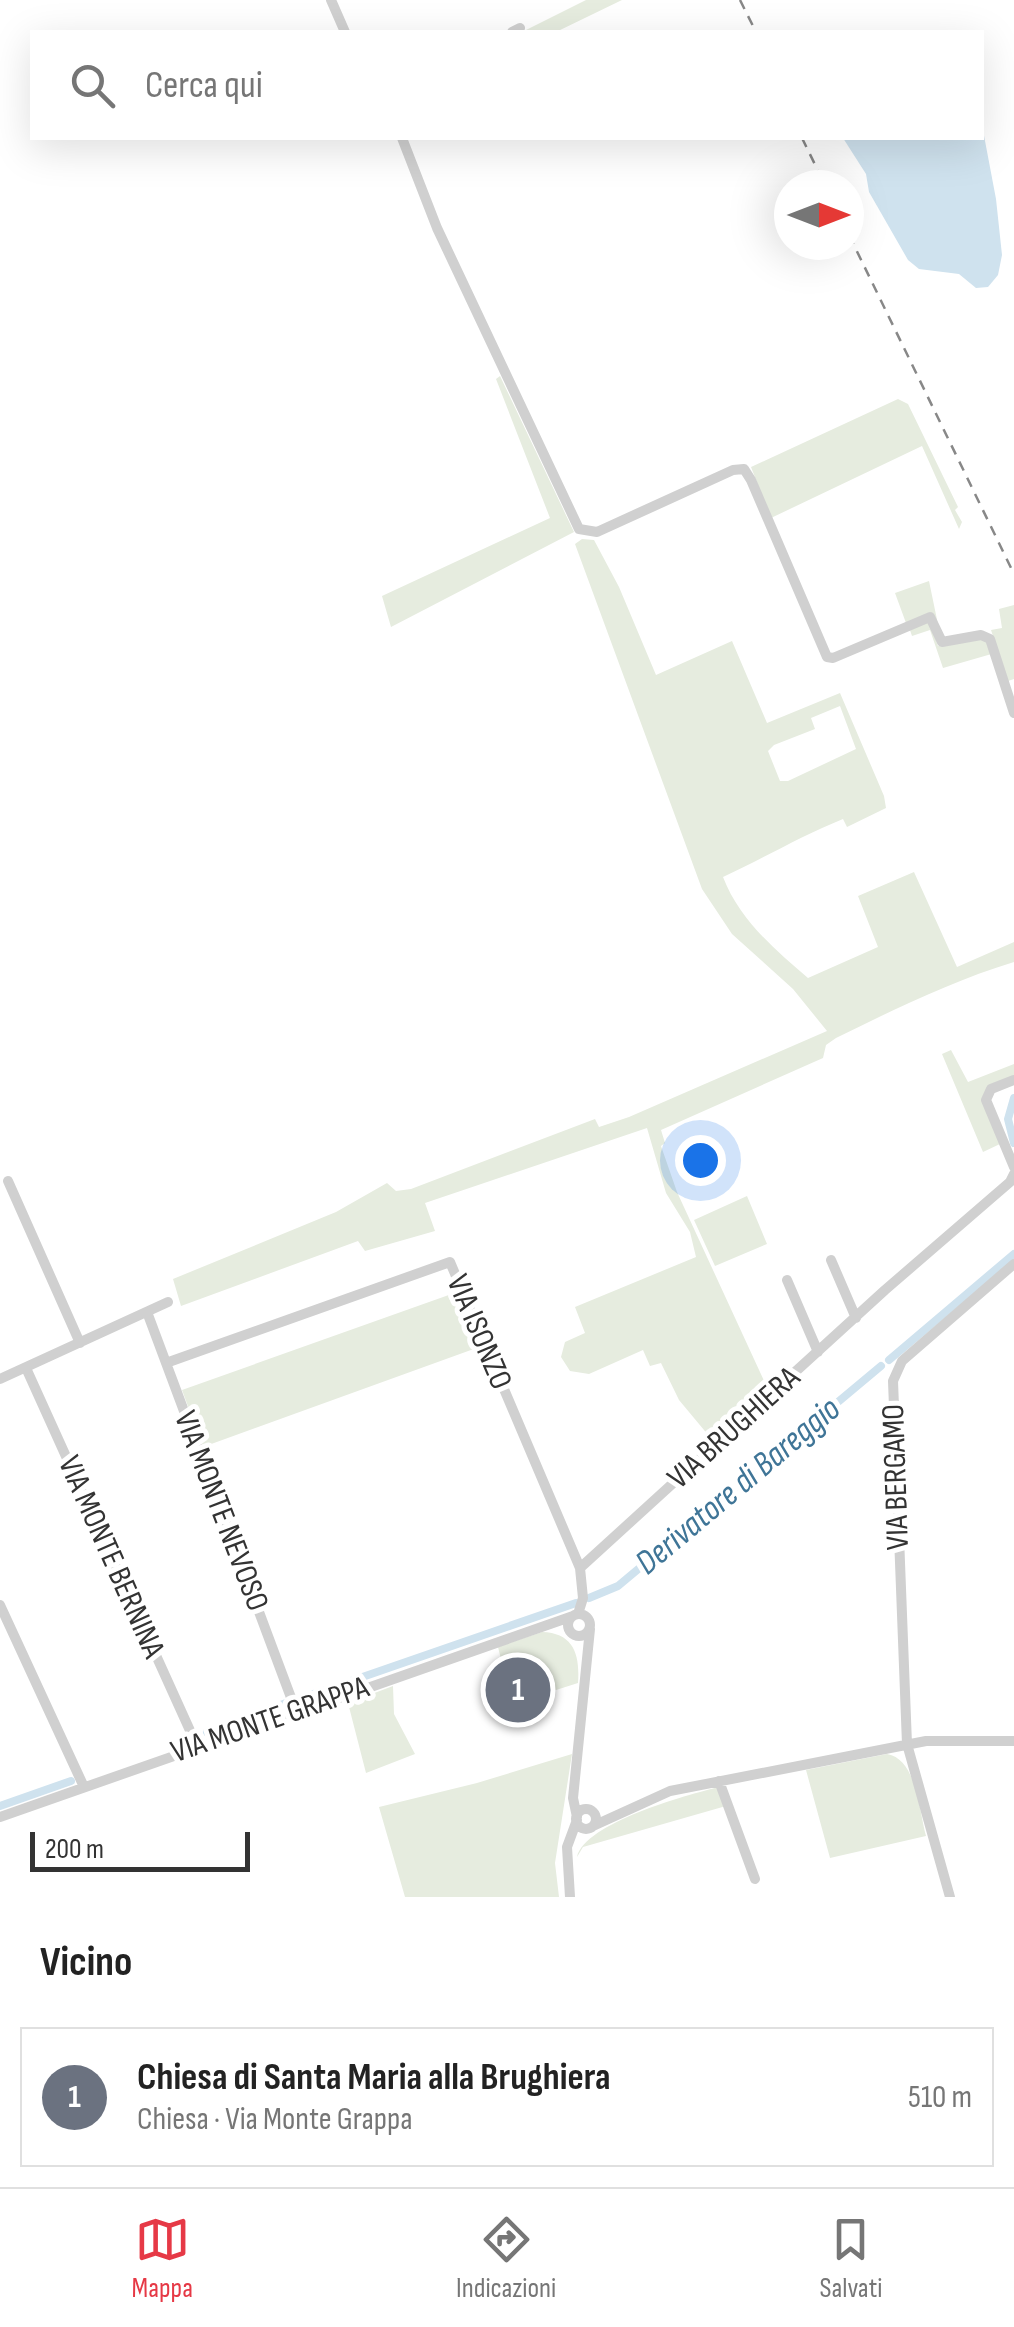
<!DOCTYPE html>
<html lang="it">
<head>
<meta charset="utf-8">
<style>
	body { margin:0; font-family:"Sofia Sans Condensed",sans-serif; background:#f2f2f2; color:#222 }
	.compass { position:absolute; left:774px; top:170px; width:90px; height:90px; border-radius:50%; background:#fff; box-shadow:0 10px 40px #0002; rotate:90deg }
	.scale { position:absolute; left:30px; bottom:25px; width:220px; box-sizing:border-box; padding-left:10px; border:5px solid #333; border-top:0; font-size:28px; line-height:35px; white-space:nowrap; color:#333; -webkit-text-stroke:8px #fff; paint-order:stroke }
	.you { position:absolute; left:700px; top:1160px; width:35px; height:35px; margin:-25px; border:8px solid #fff; border-radius:50%; background:#1a73e8; box-shadow:0 0 0 15px #1a73e833 }
	.badge { display:grid; place-items:center; width:65px; height:65px; border-radius:50%; background:#e63946; color:#fff; font-size:32px; font-weight:700 }
	.pin { position:absolute; translate:-50% -50%; border:5px solid #fff; box-shadow:0 2px 10px #0006 }
	.list { margin:0; padding:0; list-style:none }
	h2 { display:flex; justify-content:space-between; align-items:center; height:130px; margin:0; padding:0 40px; font-size:42px }
	h2 small { font-size:32px; font-weight:400; color:#767676 }
	.list li { display:grid; grid-template-columns:65px 1fr auto; gap:30px; align-items:center; box-sizing:border-box; height:140px; margin:0 20px 20px; padding:0 20px; border:2px solid #e0e0e0; border-radius:0px }
	.list b { display:block; font-size:38px; white-space:nowrap }
	.list p { margin:0; font-size:32px; white-space:nowrap; color:#767676 }
	.list em { font-size:32px; font-style:normal; color:#767676 }
	.icon { flex:none; width:55px; height:55px; fill:none; stroke:currentColor; stroke-width:2; stroke-linecap:round; stroke-linejoin:round }
	.map { position:relative; flex:none; width:1014px; height:1897px; overflow:hidden }
	.search { position:absolute; background:#fff; box-shadow:0 10px 40px #0002; left:30px; right:30px; top:30px; height:110px; display:flex; align-items:center; gap:25px; box-sizing:border-box; padding:0 35px; border-radius:0px; color:#767676; font-size:38px }
	.sheet { height:290px; background:#fff }
	nav { display:flex; justify-content:space-around; align-items:center; box-sizing:border-box; height:140px; border-top:2px solid #e0e0e0; background:#fff; font-size:28px; color:#767676 }
	nav a { display:grid; justify-items:center; gap:5px }
	nav .on { color:#e63946 }
	.map>svg:first-child { display:block }
	.green { fill:#e6ecdf; fill-rule:evenodd }
	.water { fill:#cfe2ee }
	.lines { fill:none; stroke-linecap:round; stroke-linejoin:round }
	.canal { stroke:#cfe2ee; stroke-width:8 }
	.minor { stroke:#d0d0d0; stroke-width:10 }
	.rail { stroke:#888; stroke-width:2.5; stroke-dasharray:10 8; stroke-linecap:butt }
	.labels { text-anchor:middle; dominant-baseline:central; stroke-width:10; stroke-linejoin:round; paint-order:stroke }
	.street-label { font-size:32px; fill:#333; stroke:#fff }
	.water-label { font-size:35px; font-style:italic; fill:#3f7597; stroke:#fff }
</style>
</head>
<body>
<div class="map">
<svg width="1014" height="1897" viewBox="0 0 1014 1897">
	<rect width="100%" height="100%" fill="#fff"/>
	<!-- green -->
	<path class="green" d="M586,0H622L556,32H522Z
		M500,376L574,532L391,627L382,596L550,518L496,379Z
		M898,399L908,404L958,507L955,510L962,522L959,529L922,446L771,518L751,467Z
		M582,539L594,540L619,587L656,675L732,641L767,723L840,693L884,796L886,808L847,827L843,819C801,836 764,858 723,877C739,919 774,949 808,978L878,947L858,896L914,872L957,967L1014,942V962C952,981 895,1009 836,1038L826,1045L823,1058L661,1130L665,1143L661,1146L677,1192L766,1385L709,1436L679,1400L661,1363L650,1366L643,1350L589,1374L570,1371L561,1357L565,1342L585,1333L575,1307L696,1257L690,1232L666,1193L647,1128L425,1203L435,1231L365,1251L358,1241L181,1306L173,1279L336,1212L387,1183L396,1191L411,1189L595,1119L599,1127L629,1117L827,1031L793,989L732,934L702,889L575,544ZM840,706L856,749L788,781H780L768,751L774,745L815,729L811,718Z
		M929,581L941,639L931,612L906,623L895,593Z
		M1014,605V679L1008,681L991,630L1002,628L999,609Z
		M929,621L938,646L981,636L995,653L943,668L930,630L912,636L909,627Z
		M951,1050L968,1082L1014,1064V1078L986,1092L1000,1144L983,1152L942,1054Z
		M747,1196L767,1244L715,1266L694,1220Z
		M460,1291L482,1346L203,1447L182,1390Z
		M542,1632C574,1633 580,1655 578,1683L512,1704L498,1647Z
		M393,1686L394,1714L415,1754L366,1773L348,1703Z
		M572,1754L555,1863L559,1897H405L379,1807L477,1783Z
		M887,1754C917,1759 919,1811 926,1836L830,1858L806,1770Z
		M719,1787L726,1806L583,1847L577,1857C585,1823 686,1795 719,1787Z"/>
	<!-- water -->
	<path class="water" d="M982,125L996,199L1002,255L998,275L988,287L976,288L959,274L919,269L908,260L869,192L866,174L843,138H982Z"/>
	<g class="lines">
		<!-- canal -->
		<path class="canal" d="M1014,1098L1008,1119L1014,1143
			M889,1360L1014,1254
			M589,1598L618,1586L881,1366
			M299,1699L576,1603
			M207,1732L286,1703
			M0,1806L71,1781"/>
		<!-- minor -->
		<path class="minor" d="M331,0L345,32
			M512,32L520,28
			M402,138L437,228L579,529L597,532L733,470L744,469L751,480L827,657L833,658L930,617L942,642L981,635L990,639L1014,713
			M1014,1080L991,1089L986,1100L1014,1167
			M8,1181L80,1343
			M831,1260L856,1318
			M787,1280L818,1352
			M147,1312L296,1711
			M166,1363L450,1262L580,1568L583,1598L578,1614
			M26,1368L197,1746
			M0,1379L168,1302
			M580,1568L885,1290L1010,1182L1014,1174
			M0,1605L84,1787
			M568 1625a11 11 0 1 1 22 0a11 11 0 1 1-22 0Z
			M719,1781L755,1879
			M576 1819a10 10 0 1 1 20 0a10 10 0 1 1-20 0Z
			M0,1817L573,1616
			M577,1817L573,1798L590,1629
			M593,1826L670,1791L926,1741H1014
			M570,1897L567,1847L577,1820
			M950,1897L907,1744L893,1381L902,1361L1014,1264"/>
		<!-- rail -->
		<path class="rail" d="M740,0L756,32
			M802,138L825,185
			M849,235L1014,574"/>
	</g>
	<g class="labels">
		<!-- street labels -->
		<g class="street-label">
			<text transform="translate(479 1332) rotate(67)">VIA ISONZO</text>
			<text transform="translate(734 1428) rotate(-42)">VIA BRUGHIERA</text>
			<text transform="translate(896 1477) rotate(-92)">VIA BERGAMO</text>
			<text transform="translate(221 1511) rotate(69)">VIA MONTE NEVOSO</text>
			<text transform="translate(111 1557) rotate(66)">VIA MONTE BERNINA</text>
			<text transform="translate(270 1720) rotate(-19)">VIA MONTE GRAPPA</text>
		</g>
		<!-- water labels -->
		<g class="water-label">
			<text transform="translate(738 1486) rotate(-40)">Derivatore di Bareggio</text>
		</g>
	</g>
</svg>
<svg class="compass" viewBox="-18 -18 36 36"><path d="M0-13l5 13h-10z" fill="#e53935"/><path d="M0 13l5-13h-10z" fill="#767676"/></svg>
<div class="scale">200 m</div>
<div class="you"></div>
<div class="pin badge" style="left:518px;top:1690px;background:#6b7280">1</div>
<div class="search"><svg class="icon" aria-label="search" viewBox="0 0 24 24"><circle cx="10" cy="10" r="6"/><path d="M15 15l6 6"/></svg>Cerca qui</div>
</div>
<section class="sheet">
<h2>Vicino<small></small></h2>
<ul class="list">
<li><span class="badge" style="background:#6b7280">1</span><div><b>Chiesa di Santa Maria alla Brughiera</b><p>Chiesa · Via Monte Grappa</p></div><em>510 m</em></li>
</ul>
</section>
<nav>
<a class="on"><svg class="icon" aria-label="map" viewBox="0 0 24 24"><path d="M3 6l6-2 6 2 6-2v14l-6 2-6-2-6 2zM9 4v14M15 6v14"/></svg>Mappa</a>
<a><svg class="icon" aria-label="directions" viewBox="0 0 24 24"><path d="M12 3l9 9-9 9-9-9zM9 14v-3h6M13 9l2 2-2 2"/></svg>Indicazioni</a>
<a><svg class="icon" aria-label="saved" viewBox="0 0 24 24"><path d="M7 4h10v16l-5-4-5 4z"/></svg>Salvati</a>
</nav>
</body>
</html>
